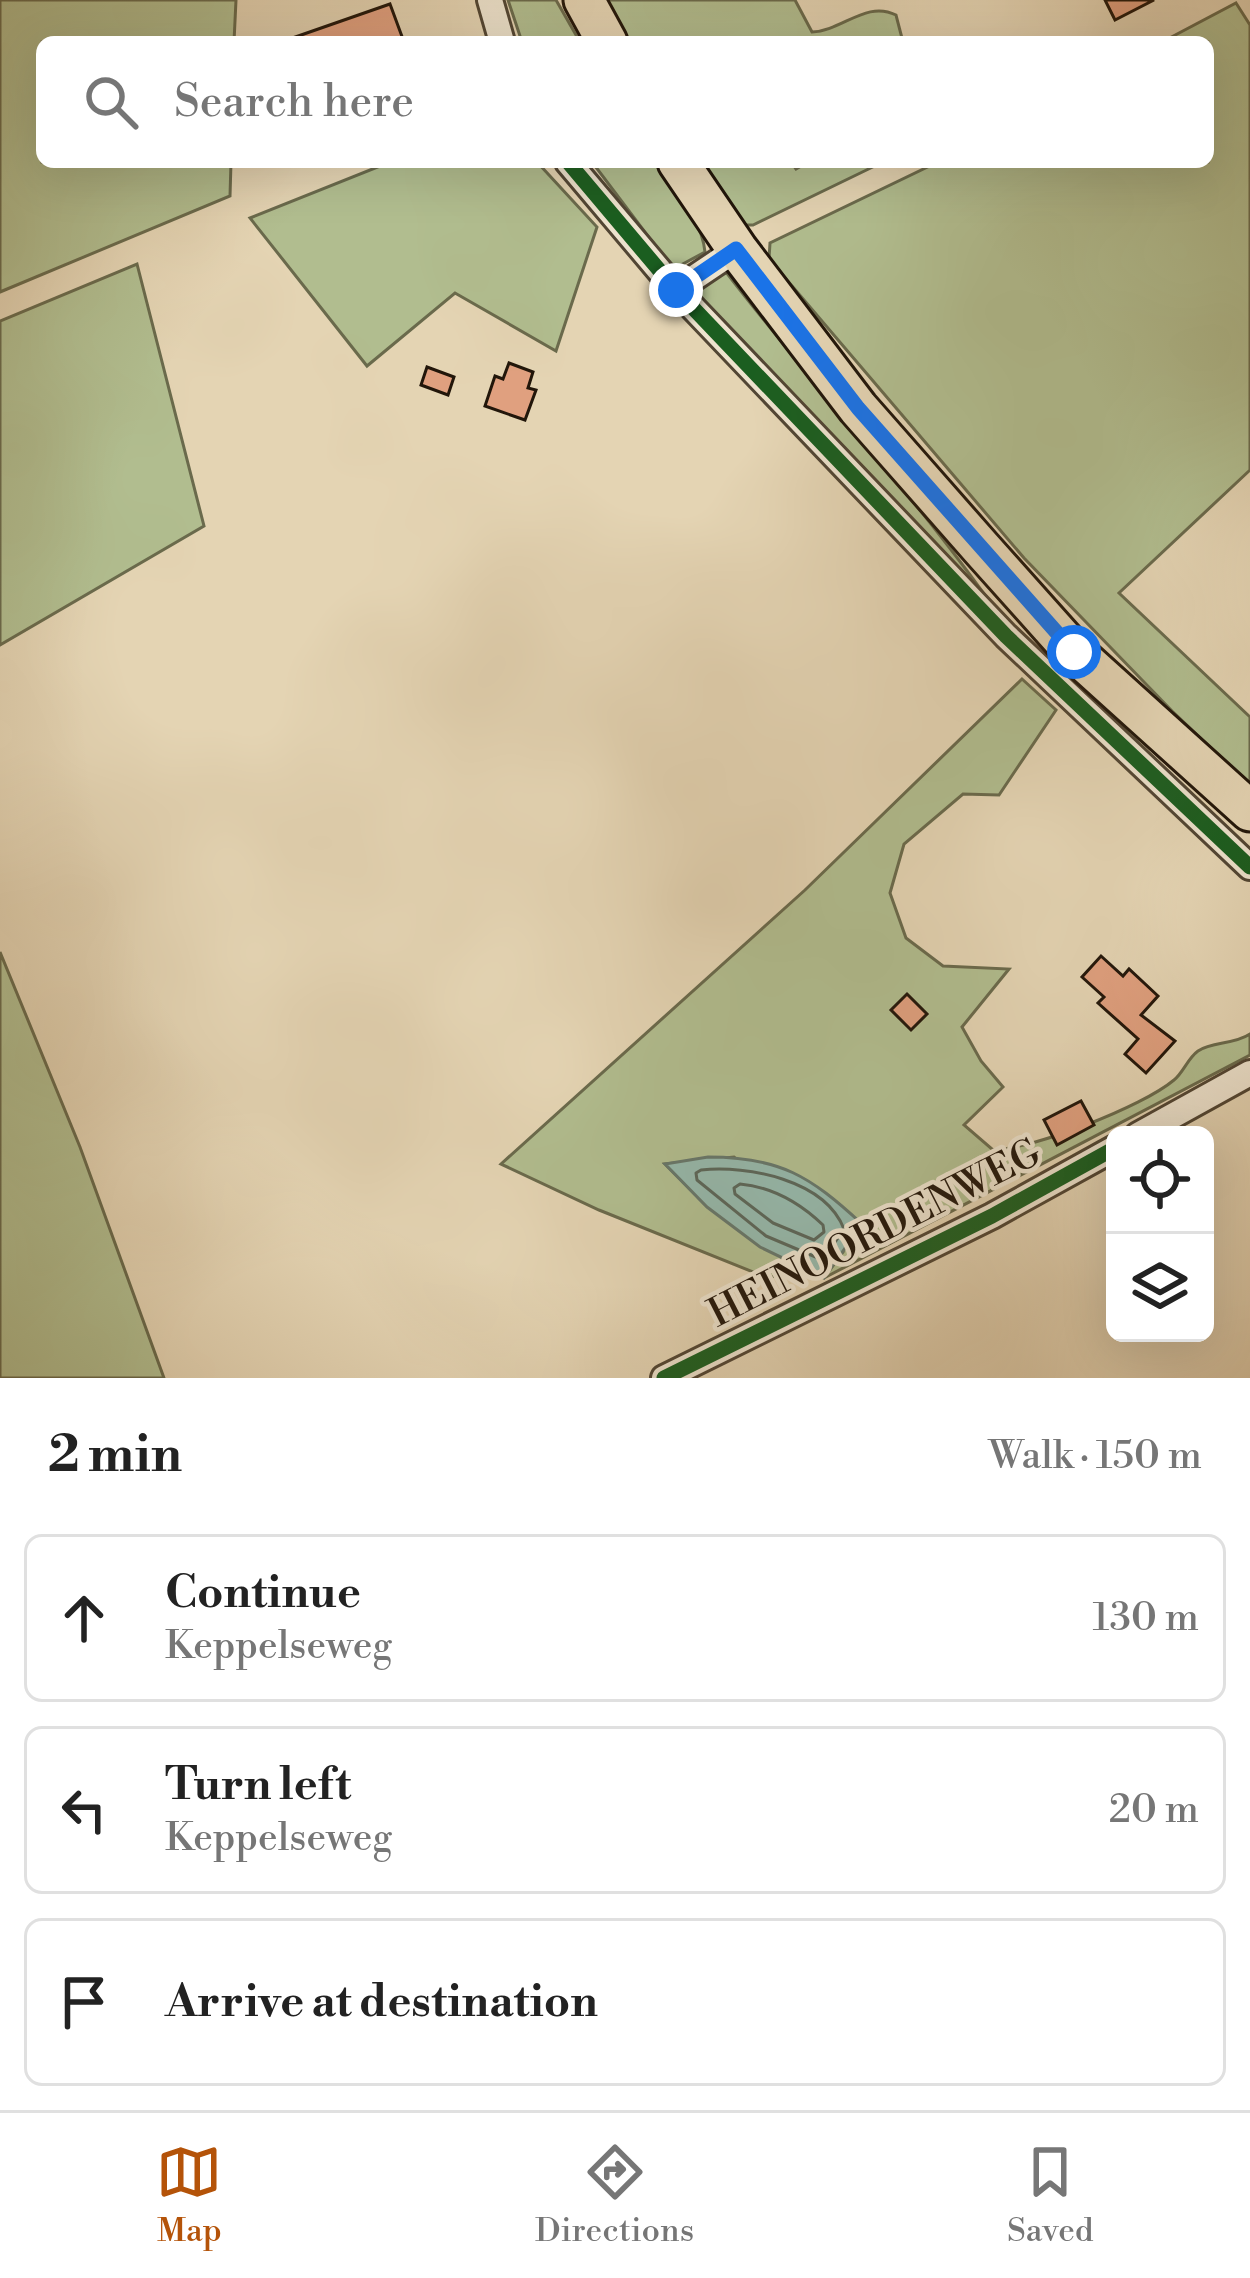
<!DOCTYPE html>
<html lang="en">
<head>
<meta charset="utf-8">
<style>
	body { margin:0; font-family:"Libre Bodoni",serif; background:#f2f2f2; color:#222 }
	.controls { position:absolute; right:36px; bottom:36px; display:grid; overflow:hidden; border-radius:18px; box-shadow:0 12px 48px #0002 }
	.controls button { width:108px; height:108px; display:grid; place-items:center; padding:0; border:0; border-bottom:3px solid #e0e0e0; background:#fff; color:#222; font:60px sans-serif }
	.stop { position:absolute; width:36px; height:36px; margin:-27px; border:9px solid #1a73e8; border-radius:50%; background:#fff }
	.stop.end { background:#1a73e8; border-color:#fff; box-shadow:0 3px 12px #0008 }
	.list { margin:0; padding:0; list-style:none }
	h2 { display:flex; justify-content:space-between; align-items:center; height:156px; margin:0; padding:0 48px; font-size:51px }
	h2 small { font-size:39px; font-weight:400; color:#767676 }
	.list li { display:grid; grid-template-columns:78px 1fr auto; gap:36px; align-items:center; box-sizing:border-box; height:168px; margin:0 24px 24px; padding:0 24px; border:3px solid #e0e0e0; border-radius:18px }
	.list b { display:block; font-size:45px; white-space:nowrap }
	.list p { margin:0; font-size:39px; white-space:nowrap; color:#767676 }
	.list em { font-size:39px; font-style:normal; color:#767676 }
	.icon { flex:none; width:66px; height:66px; fill:none; stroke:currentColor; stroke-width:2; stroke-linecap:round; stroke-linejoin:round }
	.map { position:relative; flex:none; width:1250px; height:1378px; overflow:hidden }
	.search { position:absolute; background:#fff; box-shadow:0 12px 48px #0002; left:36px; right:36px; top:36px; height:132px; display:flex; align-items:center; gap:30px; box-sizing:border-box; padding:0 42px; border-radius:18px; color:#767676; font-size:45px }
	.sheet { height:732px; background:#fff }
	nav { display:flex; justify-content:space-around; align-items:center; box-sizing:border-box; height:168px; border-top:3px solid #e0e0e0; background:#fff; font-size:33px; color:#767676 }
	nav a { display:grid; justify-items:center; gap:6px }
	nav .on { color:#b45309 }
	.map>svg:first-child { display:block }
	.green { fill:#b1bd8f; stroke:#6a6a4c; stroke-width:3 }
	.water { fill:#95b8ab; stroke:#67776b; stroke-width:3 }
	.lines { fill:none; stroke-linecap:round; stroke-linejoin:round }
	.shore { stroke:#5c675a; stroke-width:3 }
	.building { fill:#e0a07f; stroke:#22160a; stroke-width:3 }
	.minor-casing { stroke:#524634; stroke-width:30 }
	.primary-casing { stroke:#22160a; stroke-width:45 }
	.minor { stroke:#ede3ce; stroke-width:24 }
	.primary { stroke:#e4d4b3; stroke-width:39 }
	.cycleway-casing { stroke:#ede3ce; stroke-width:22 }
	.cycleway { stroke:#1b5e20; stroke-width:15 }
	.route { stroke:#1a73e8; stroke-width:15 }
	.labels { text-anchor:middle; dominant-baseline:central; stroke-width:9; stroke-linejoin:round; paint-order:stroke }
	.street-label { font-size:39px; fill:#22160a; stroke:#ede3ce }
</style>
</head>
<body>
<div class="map">
<svg width="1250" height="1378" viewBox="0 0 1250 1378">
	<rect width="100%" height="100%" fill="#e4d4b3"/>
	<filter id="stains"><feTurbulence type="fractalNoise" baseFrequency=".00167" numOctaves="4"/><feColorMatrix values="0 0 0 0 .2 0 0 0 0 .09 0 0 0 0 .02 0 0 0 .5 -.17"/></filter>
	<radialGradient id="worn" r=".72"><stop offset=".6" stop-color="#630" stop-opacity="0"/><stop offset="1" stop-color="#630" stop-opacity=".3"/></radialGradient>
	<!-- green -->
	<path class="green" d="M0,0H236L234,42H42V162H231L230,196L0,292Z
		M508,0H556L580,42H522Z
		M604,0H795L812,32C842,31 866,0 896,15L903,42H627Z
		M1236,3L1250,25V470L1119,593L1250,717V785L1172,711L1024,558L769,259L770,243L938,162H1208V42H1162Z
		M390,162H537L597,227L556,351L455,293L367,366L250,218Z
		M592,162H656C674,189 702,219 705,252L679,266L669,264Z
		M702,162H791L796,169L808,162H883L753,225H745Z
		M137,264L204,526L0,645V321Z
		M718,270L726,272C815,388 915,495 999,615L855,459L696,299L691,284Z
		M1022,679L1056,710L999,795L963,794L904,844L890,893L906,938L943,966L1009,969L962,1027L981,1061L1003,1087L964,1125L993,1150C1033,1149 1142,1107 1174,1080C1183,1073 1188,1058 1198,1051C1212,1041 1234,1045 1250,1034V1055L824,1278L843,1252L734,1157L665,1164C715,1215 744,1240 810,1267L768,1278L599,1210L501,1164L805,890Z
		M0,952L80,1147L164,1378H0Z"/>
	<!-- water -->
	<path class="water" d="M708,1157C780,1157 810,1176 862,1224L824,1278L760,1247L707,1207L665,1164Z"/>
	<g class="lines">
		<!-- shore -->
		<path class="shore" d="M701,1170C748,1165 825,1180 844,1229L825,1257L818,1258L766,1236L697,1180L696,1173Z
			M740,1184C773,1187 799,1202 823,1225L824,1232L814,1240L773,1223L735,1194L734,1188Z"/>
	</g>
	<!-- building -->
	<path class="building" d="M1105,0H1154L1115,20Z
		M390,4L404,42H281Z
		M509,363L533,372L528,388L536,390L525,420L485,406L495,376L503,379Z
		M427,367L454,377L448,395L421,385Z
		M1101,956L1123,976L1129,969L1158,996L1141,1015L1175,1041L1146,1073L1125,1054L1138,1039L1098,1003L1104,997L1082,977Z
		M907,994L927,1014L911,1030L891,1010Z
		M1081,1101L1094,1125L1057,1145L1044,1120Z"/>
	<g class="lines">
		<!-- minor casing -->
		<g class="minor-casing">
			<path id="minor" d="M490,0L502,42
				M568,162L676,290L1006,636L1250,867
				M676,290L737,249
				M1138,1135L1250,1073
				M664,1378L992,1216L1115,1148"/>
		</g>
		<!-- primary casing -->
		<g class="primary-casing">
			<path id="primary" d="M584,0L607,42
				M678,162L737,249L858,408L982,549L1074,652L1250,811"/>
		</g>
		<!-- minor -->
		<use href="#minor" class="minor"/>
		<!-- primary -->
		<use href="#primary" class="primary"/>
		<!-- cycleway casing -->
		<g class="cycleway-casing">
			<path id="cycleway" d="M568,162L676,290L1006,636L1250,867
				M664,1378L992,1216L1115,1148"/>
		</g>
		<!-- cycleway -->
		<use href="#cycleway" class="cycleway"/>
	</g>
	<g class="lines">
		<!-- route -->
		<path class="route" d="M676,290L736,249L858,408L1074,652"/>
	</g>
	<g class="labels">
		<!-- street labels -->
		<g class="street-label">
			<text transform="translate(875 1234) rotate(-27)">HEINOORDENWEG</text>
		</g>
	</g>
	<rect width="100%" height="100%" filter="url(#stains)"/>
	<rect width="100%" height="100%" fill="url(#worn)"/>
</svg>
<div class="controls">
<button><svg class="icon" aria-label="locate" viewBox="0 0 24 24"><circle cx="12" cy="12" r="6"/><path d="M12 2v4M12 18v4M2 12h4M18 12h4"/></svg></button>
<button><svg class="icon" aria-label="layers" viewBox="0 0 24 24"><path d="M12 4l9 5-9 5-9-5zM3 14l9 5 9-5"/></svg></button>
</div>
<div class="stop" style="left:1074px;top:652px"></div>
<div class="stop end" style="left:676px;top:290px"></div>
<div class="search"><svg class="icon" aria-label="search" viewBox="0 0 24 24"><circle cx="10" cy="10" r="6"/><path d="M15 15l6 6"/></svg>Search here</div>
</div>
<section class="sheet">
<h2>2 min<small>Walk · 150 m</small></h2>
<ul class="list">
<li><svg class="icon" aria-label="ahead" viewBox="0 0 24 24"><path d="M12 20V5M6 11l6-6 6 6"/></svg><div><b>Continue</b><p>Keppelseweg</p></div><em>130 m</em></li>
<li><svg class="icon" aria-label="left" viewBox="0 0 24 24"><path d="M17 20v-9H6M10 6l-5 5 5 5"/></svg><div><b>Turn left</b><p>Keppelseweg</p></div><em>20 m</em></li>
<li><svg class="icon" aria-label="arrive" viewBox="0 0 24 24"><path d="M6 21V4h12l-3 4 3 4H6"/></svg><div><b>Arrive at destination</b></div></li>
</ul>
</section>
<nav>
<a class="on"><svg class="icon" aria-label="map" viewBox="0 0 24 24"><path d="M3 6l6-2 6 2 6-2v14l-6 2-6-2-6 2zM9 4v14M15 6v14"/></svg>Map</a>
<a><svg class="icon" aria-label="directions" viewBox="0 0 24 24"><path d="M12 3l9 9-9 9-9-9zM9 14v-3h6M13 9l2 2-2 2"/></svg>Directions</a>
<a><svg class="icon" aria-label="saved" viewBox="0 0 24 24"><path d="M7 4h10v16l-5-4-5 4z"/></svg>Saved</a>
</nav>
</body>
</html>
